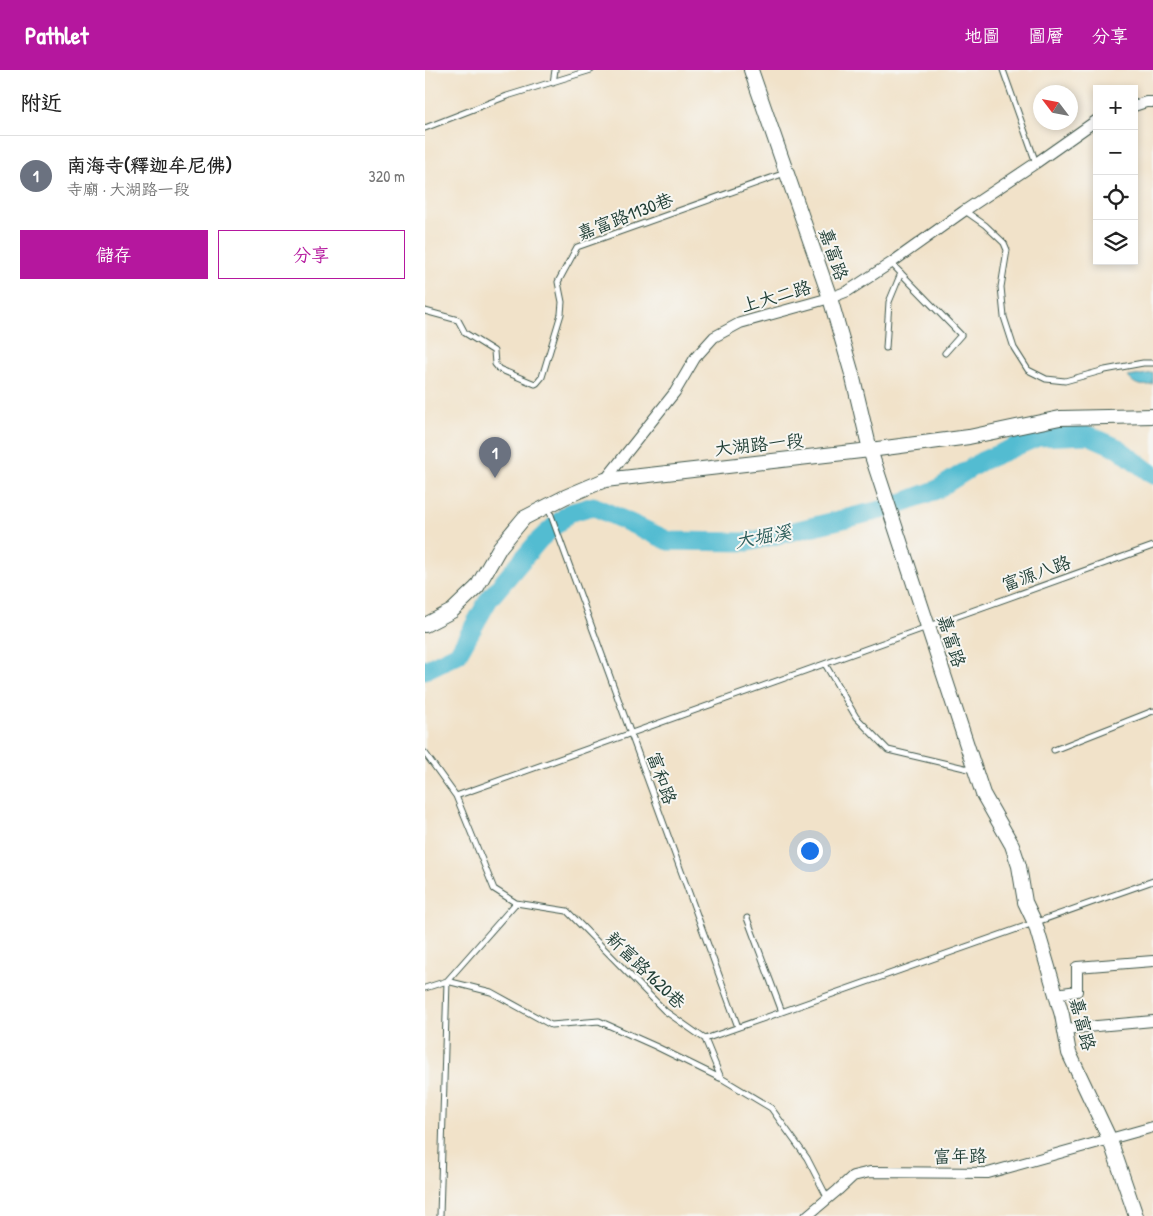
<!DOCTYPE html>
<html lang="zh-TW">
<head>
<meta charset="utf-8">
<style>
	body { margin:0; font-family:"Patrick Hand","LXGW WenKai TC",sans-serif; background:#f6f6f6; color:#222 }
	.controls { position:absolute; right:15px; top:15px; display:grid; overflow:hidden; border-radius:0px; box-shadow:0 2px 8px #0003 }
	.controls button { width:45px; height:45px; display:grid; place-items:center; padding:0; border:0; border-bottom:1px solid #e0e0e0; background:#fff; color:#222; font:25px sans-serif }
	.compass { position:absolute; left:608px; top:15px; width:45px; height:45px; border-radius:50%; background:#fff; box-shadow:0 2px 8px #0003; rotate:302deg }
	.you { position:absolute; left:384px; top:780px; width:18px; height:18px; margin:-12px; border:4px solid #fff; border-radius:50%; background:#1a73e8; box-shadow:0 0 0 8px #1a73e833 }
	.badge { display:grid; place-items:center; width:32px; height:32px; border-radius:50%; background:#b5179e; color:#fff; font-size:16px; font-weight:700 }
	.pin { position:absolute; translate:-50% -41px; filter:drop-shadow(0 1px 2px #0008) }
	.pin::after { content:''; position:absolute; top:26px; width:18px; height:15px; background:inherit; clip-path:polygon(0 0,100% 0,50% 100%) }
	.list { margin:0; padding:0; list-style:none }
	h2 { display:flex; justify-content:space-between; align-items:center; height:65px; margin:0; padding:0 20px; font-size:21px }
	h2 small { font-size:16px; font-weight:400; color:#767676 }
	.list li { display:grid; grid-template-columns:32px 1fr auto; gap:15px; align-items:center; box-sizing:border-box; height:80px; padding:0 20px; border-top:1px solid #e0e0e0 }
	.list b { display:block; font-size:19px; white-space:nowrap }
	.list p { margin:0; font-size:16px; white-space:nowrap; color:#767676 }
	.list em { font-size:16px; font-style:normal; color:#767676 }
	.actions { display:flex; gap:10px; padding:15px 20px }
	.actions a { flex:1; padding:11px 0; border:1px solid #b5179e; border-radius:0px; text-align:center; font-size:18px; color:#b5179e }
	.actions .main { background:#b5179e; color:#fff }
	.icon { flex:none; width:28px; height:28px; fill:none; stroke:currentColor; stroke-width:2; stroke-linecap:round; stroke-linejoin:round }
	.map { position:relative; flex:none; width:728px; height:1146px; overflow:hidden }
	header { display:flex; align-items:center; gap:30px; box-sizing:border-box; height:70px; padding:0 25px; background:#b5179e; color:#fff }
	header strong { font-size:24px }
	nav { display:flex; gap:28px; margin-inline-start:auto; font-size:18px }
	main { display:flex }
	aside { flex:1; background:#fff }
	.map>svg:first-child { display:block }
	.water { fill:#53bcd1; stroke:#397c82 }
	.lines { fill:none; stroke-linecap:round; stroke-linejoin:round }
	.river { stroke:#53bcd1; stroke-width:19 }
	.lane-casing { stroke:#3e564a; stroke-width:7 }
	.street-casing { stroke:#3e564a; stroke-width:12 }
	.secondary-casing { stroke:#3e564a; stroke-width:16 }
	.lane { stroke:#fff; stroke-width:5 }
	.street { stroke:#fff; stroke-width:10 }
	.secondary { stroke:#fff; stroke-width:14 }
	.labels { text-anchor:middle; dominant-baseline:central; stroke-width:4; stroke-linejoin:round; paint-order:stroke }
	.street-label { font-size:18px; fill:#1f3d34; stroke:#f6f6f2 }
	.water-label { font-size:19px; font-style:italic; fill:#2c5d5b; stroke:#f6f6f2 }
</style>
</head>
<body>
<header>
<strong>Pathlet</strong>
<nav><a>地圖</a><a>圖層</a><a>分享</a></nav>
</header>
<main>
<aside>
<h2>附近<small></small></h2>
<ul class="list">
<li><span class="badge" style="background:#6b7280">1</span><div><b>南海寺(釋迦牟尼佛)</b><p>寺廟 · 大湖路一段</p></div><em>320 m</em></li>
</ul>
<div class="actions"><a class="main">儲存</a><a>分享</a></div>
</aside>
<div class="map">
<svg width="728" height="1146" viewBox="0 0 728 1146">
	<rect width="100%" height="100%" fill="#f6f6f2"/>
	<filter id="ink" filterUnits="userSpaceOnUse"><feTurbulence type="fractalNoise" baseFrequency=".02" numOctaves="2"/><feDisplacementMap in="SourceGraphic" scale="10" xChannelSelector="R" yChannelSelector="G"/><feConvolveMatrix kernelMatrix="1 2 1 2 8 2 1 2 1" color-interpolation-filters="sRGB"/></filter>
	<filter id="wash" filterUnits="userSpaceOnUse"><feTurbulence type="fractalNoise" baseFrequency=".0096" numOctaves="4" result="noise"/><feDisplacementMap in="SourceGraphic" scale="20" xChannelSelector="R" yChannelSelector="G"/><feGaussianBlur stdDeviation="1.12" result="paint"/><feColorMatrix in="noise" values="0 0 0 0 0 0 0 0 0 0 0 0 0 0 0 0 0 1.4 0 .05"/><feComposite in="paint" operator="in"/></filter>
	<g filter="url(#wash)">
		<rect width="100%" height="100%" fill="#f1e2c9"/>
		<!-- water -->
		<path class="water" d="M728,303V314C718,317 710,316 703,307Z"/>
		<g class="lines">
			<!-- river -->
			<path class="river" d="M0,600L33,584L64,529L114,470L144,443L168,436L244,471L323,472L460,439L511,420L557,391L613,367L663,365L693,378L728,405"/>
		</g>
	</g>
	<g filter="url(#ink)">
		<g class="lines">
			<!-- lane casing -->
			<g class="lane-casing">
				<path id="lane" d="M578,0L611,93
					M128,13L130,0
					M0,58L82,26L166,0
					M540,141L560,155L579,173L582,180L576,217L579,247L589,278L603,300L621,309L640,311L680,300L718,293H728
					M466,193L536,265L520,283
					M0,241L33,250L40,263L69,281L70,294L74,299L110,314L112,313L117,307L136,244L137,232L133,212L152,177L360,103
					M461,278L464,232L476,203
					M123,437L313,957
					M400,594L431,647L463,680L548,700
					M629,680L728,641
					M0,683L31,726L69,819L91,833L142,841L240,941L280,969L296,1008L346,1038L382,1088L403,1129
					M31,726L728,476
					M322,848L357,942
					M0,918L22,911L66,922L126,955L174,951L230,976L295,1008
					M280,969L728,811
					M15,1146L22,911L91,833"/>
			</g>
			<!-- street casing -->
			<g class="street-casing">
				<path id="street" d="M709,36L721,32H728
					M180,410L250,322L270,288L289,267L315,253L405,228L423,221L466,193L539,141L611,93L672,50
					M631,924L652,921V897L728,891
					M639,959L728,951
					M382,1146L413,1120L428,1106L445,1102L563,1103L728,1057"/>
			</g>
			<!-- secondary casing -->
			<g class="secondary-casing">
				<path id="secondary" d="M326,0L405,228L427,304L445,380L558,724L587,775L594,796L600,832L610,853L637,945L644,983L685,1070L711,1146
					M0,555L27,541L52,517L75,477L99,448L140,427L180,410L445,380L544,367L635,348L728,346"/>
			</g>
			<!-- lane -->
			<use href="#lane" class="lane"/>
			<!-- street -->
			<use href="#street" class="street"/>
			<!-- secondary -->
			<use href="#secondary" class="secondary"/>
		</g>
	</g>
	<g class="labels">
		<!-- street labels -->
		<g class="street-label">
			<text transform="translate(200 146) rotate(-21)">嘉富路1130巷</text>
			<text transform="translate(409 184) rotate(71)">嘉富路</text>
			<text transform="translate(351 226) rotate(-16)">上大二路</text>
			<text transform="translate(334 374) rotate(-6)">大湖路一段</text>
			<text transform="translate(611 503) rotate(-20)">富源八路</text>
			<text transform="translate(527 571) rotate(72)">嘉富路</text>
			<text transform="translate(237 708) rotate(70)">富和路</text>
			<text transform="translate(221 900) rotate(44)">新富路1620巷</text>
			<text transform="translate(658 954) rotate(75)">嘉富路</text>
			<text transform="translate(535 1086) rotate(-1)">富年路</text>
		</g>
		<!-- water labels -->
		<g class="water-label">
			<text transform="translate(338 466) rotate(-10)">大堀溪</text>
		</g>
	</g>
</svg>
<div class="controls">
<button>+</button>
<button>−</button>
<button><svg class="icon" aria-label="locate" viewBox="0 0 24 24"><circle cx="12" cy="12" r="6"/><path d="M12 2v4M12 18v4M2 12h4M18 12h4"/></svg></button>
<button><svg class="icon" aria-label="layers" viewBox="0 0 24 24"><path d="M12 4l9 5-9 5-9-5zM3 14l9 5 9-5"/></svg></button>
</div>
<svg class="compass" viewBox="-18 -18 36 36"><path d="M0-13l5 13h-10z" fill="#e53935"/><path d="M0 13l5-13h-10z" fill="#767676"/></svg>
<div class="you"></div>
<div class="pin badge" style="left:70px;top:408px;background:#6b7280">1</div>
</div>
</main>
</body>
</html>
